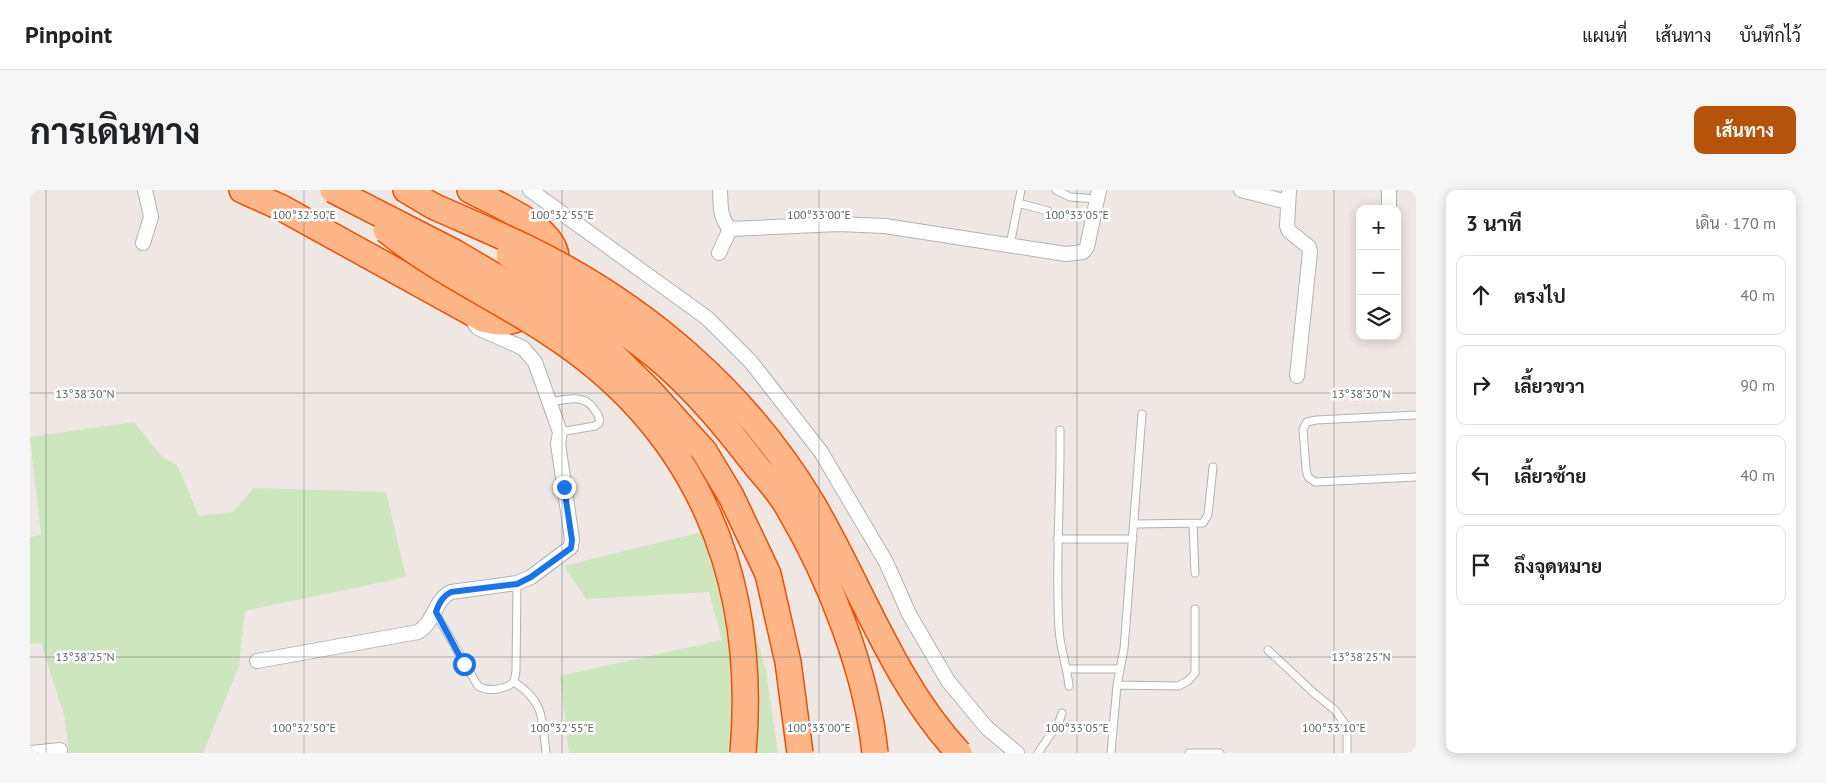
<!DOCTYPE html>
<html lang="th">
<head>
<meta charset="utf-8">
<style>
  :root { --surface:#fff; --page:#f6f6f6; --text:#202124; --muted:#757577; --line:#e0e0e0; --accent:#b45309 }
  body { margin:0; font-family:"PT Sans",Sarabun,sans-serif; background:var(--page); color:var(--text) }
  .controls { position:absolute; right:15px; top:15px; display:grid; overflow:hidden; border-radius:10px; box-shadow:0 2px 12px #0003 }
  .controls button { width:45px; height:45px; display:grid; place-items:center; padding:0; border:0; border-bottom:1px solid var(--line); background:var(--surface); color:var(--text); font:25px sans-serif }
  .stop { position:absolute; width:15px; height:15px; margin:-11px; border:4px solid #1a73e8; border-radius:50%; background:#fff }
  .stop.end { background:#1a73e8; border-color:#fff; box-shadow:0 1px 5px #0008 }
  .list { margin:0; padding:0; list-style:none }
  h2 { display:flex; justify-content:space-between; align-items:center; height:65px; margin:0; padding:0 20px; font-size:21px }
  h2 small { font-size:16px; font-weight:400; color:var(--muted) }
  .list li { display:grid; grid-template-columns:32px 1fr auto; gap:15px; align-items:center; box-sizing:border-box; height:80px; margin:0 10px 10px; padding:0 10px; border:1px solid var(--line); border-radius:10px }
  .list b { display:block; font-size:19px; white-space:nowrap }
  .list em { font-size:16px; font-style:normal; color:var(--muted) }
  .icon { flex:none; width:28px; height:28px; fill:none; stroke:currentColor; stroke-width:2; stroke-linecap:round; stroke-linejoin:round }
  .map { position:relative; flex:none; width:1386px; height:563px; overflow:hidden; border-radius:10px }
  header { display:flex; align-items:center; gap:30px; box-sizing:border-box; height:70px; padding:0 25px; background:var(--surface); border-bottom:1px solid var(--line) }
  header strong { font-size:24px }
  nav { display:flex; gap:28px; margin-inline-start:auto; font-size:18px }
  .intro { display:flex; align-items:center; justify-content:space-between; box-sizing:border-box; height:120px; padding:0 30px }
  h1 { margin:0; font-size:35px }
  .button { padding:12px 22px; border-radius:10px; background:var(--accent); color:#fff; font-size:18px; font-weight:700 }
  main { display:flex; gap:30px; padding:0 30px }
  aside { flex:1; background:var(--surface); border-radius:10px; box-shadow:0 2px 12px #0003 }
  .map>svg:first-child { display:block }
</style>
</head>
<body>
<header>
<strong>Pinpoint</strong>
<nav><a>แผนที่</a><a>เส้นทาง</a><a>บันทึกไว้</a></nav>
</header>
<div class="intro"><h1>การเดินทาง</h1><a class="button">เส้นทาง</a></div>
<main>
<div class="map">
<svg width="1386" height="563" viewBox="0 0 1386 563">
  <rect width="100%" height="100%" fill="#eee7e3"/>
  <path fill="#cde6be" d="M104,232l28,35 15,8 22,51 34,-4 21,-24 132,4 20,85 -161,34 -6,55 -36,87h-134l-4,-35 -24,-75 -11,1v-107l11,-2 -11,-98z
    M684,339l37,87 15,55 12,82h-209l-9,-77 162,-36 -13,-48 -123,7 -22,-33z"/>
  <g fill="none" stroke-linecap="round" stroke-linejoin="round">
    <defs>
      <path id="service" d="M1026,0l14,7 27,2
        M988,13l30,8
        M980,55l11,-55
        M520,212c15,-2 34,-9 44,7 4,5 6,8 5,14l-4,3 -35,6
        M1386,225l-100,5 -9,2 -4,7 3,40 2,8 7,5 101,-5
        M1030,240c1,67 -5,133 -1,199 1,19 8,37 10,57
        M1105,334l68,-1 5,-8 5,-48
        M1163,335l2,48
        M1027,349h76
        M405,422l43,74c10,6 26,4 36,-4l2,-11 1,-88
        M1238,460l47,44 20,16 12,17v26
        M1037,479h52
        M484,492c31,20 28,37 32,71
        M1087,495l61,1 10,-5 7,-8v-64
        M1008,563l21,-31 3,-9
        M1081,563l6,-68 7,-36 18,-235
        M1159,563h31"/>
      <path id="minor" d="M500,0l177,128 44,44 70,90 65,110 23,52 39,67 39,47 30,25
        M690,0c1,15 -1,27 10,39l108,-5 47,2 181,28 17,-2 4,-5 12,-57
        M1211,0l46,12
        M1259,0l-2,36 2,5 20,16 1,5 -13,124
        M1359,0v19
        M113,53l8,-26 -6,-27
        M689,63l11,-24
        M227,471l161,-29c17,-10 16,-32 33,-40l66,-9 14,-6 40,-30 1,-8 -14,-95 2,-12 -25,-70 -12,-14 -45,-20 -4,-5
        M2,563l28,-3"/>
      <path id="motorway" d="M212,0l40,18 201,111c12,3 22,5 34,0l39,-58c3,-33 -61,-57 -86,-71
        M376,0l27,16"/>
    </defs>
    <use href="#service" stroke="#aeb4b6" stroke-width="9"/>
    <use href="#minor" stroke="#aeb4b6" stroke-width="16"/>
    <use href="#motorway" stroke="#f04d00" stroke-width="28"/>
    <use href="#service" stroke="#fff" stroke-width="7"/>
    <use href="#minor" stroke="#fff" stroke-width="14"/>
    <use href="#motorway" stroke="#feb689" stroke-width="25"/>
    <defs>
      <path id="motorway-bridge" d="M303,0l121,62 100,59 53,38 44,43 53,59 27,45 37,78 20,88 12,91
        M403,16c31,14 63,27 94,42 117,57 218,143 285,255 49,83 81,179 147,250
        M356,40c50,41 109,67 162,102 151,97 210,247 195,421
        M479,65c51,33 102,65 149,103 38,32 69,70 99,109 11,13 24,27 32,42 41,70 78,163 86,244"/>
    </defs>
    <use href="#motorway-bridge" stroke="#f04d00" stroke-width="28" stroke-linecap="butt"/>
    <use href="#motorway-bridge" stroke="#feb689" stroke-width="25"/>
  </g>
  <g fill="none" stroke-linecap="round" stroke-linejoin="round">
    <path stroke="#1a73e8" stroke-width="6" d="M434,474l-28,-52c3,-9 6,-15 15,-20l66,-8 14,-7 40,-29 1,-8 -8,-53"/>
  </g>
  <path fill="none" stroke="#5b6264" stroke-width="1" stroke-opacity="0.45" d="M16,0v563M274,0v563M532,0v563M789,0v563M1047,0v563M1304,0v563M0,203h1386M0,467h1386"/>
  <g font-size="12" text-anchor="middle" fill="#5b6264" stroke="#fff" stroke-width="5" stroke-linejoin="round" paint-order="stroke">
    <text x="274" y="29">100°32'50"E</text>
    <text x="532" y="29">100°32'55"E</text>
    <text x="789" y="29">100°33'00"E</text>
    <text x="1047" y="29">100°33'05"E</text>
    <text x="55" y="208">13°38'30"N</text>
    <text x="1331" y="208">13°38'30"N</text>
    <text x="55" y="471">13°38'25"N</text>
    <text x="1331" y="471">13°38'25"N</text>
    <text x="274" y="542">100°32'50"E</text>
    <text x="532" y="542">100°32'55"E</text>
    <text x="789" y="542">100°33'00"E</text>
    <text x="1047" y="542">100°33'05"E</text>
    <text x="1304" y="542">100°33'10"E</text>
  </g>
</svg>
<div class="controls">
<button>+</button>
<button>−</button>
<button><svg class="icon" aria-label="layers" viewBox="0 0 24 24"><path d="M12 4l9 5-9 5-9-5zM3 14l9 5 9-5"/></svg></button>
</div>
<div class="stop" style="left:434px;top:474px"></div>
<div class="stop end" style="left:534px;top:297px"></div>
</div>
<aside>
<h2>3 นาที<small>เดิน · 170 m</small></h2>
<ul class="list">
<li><svg class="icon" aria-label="ahead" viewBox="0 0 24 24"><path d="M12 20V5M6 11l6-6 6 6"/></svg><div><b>ตรงไป</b></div><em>40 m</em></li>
<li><svg class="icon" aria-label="right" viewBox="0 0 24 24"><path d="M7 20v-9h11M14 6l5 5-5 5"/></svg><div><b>เลี้ยวขวา</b></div><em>90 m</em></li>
<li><svg class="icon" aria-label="left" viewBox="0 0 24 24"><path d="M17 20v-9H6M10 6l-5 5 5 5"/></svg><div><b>เลี้ยวซ้าย</b></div><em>40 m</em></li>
<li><svg class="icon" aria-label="arrive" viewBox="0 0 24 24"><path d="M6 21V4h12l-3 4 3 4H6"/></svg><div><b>ถึงจุดหมาย</b></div></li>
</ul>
</aside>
</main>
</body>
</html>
